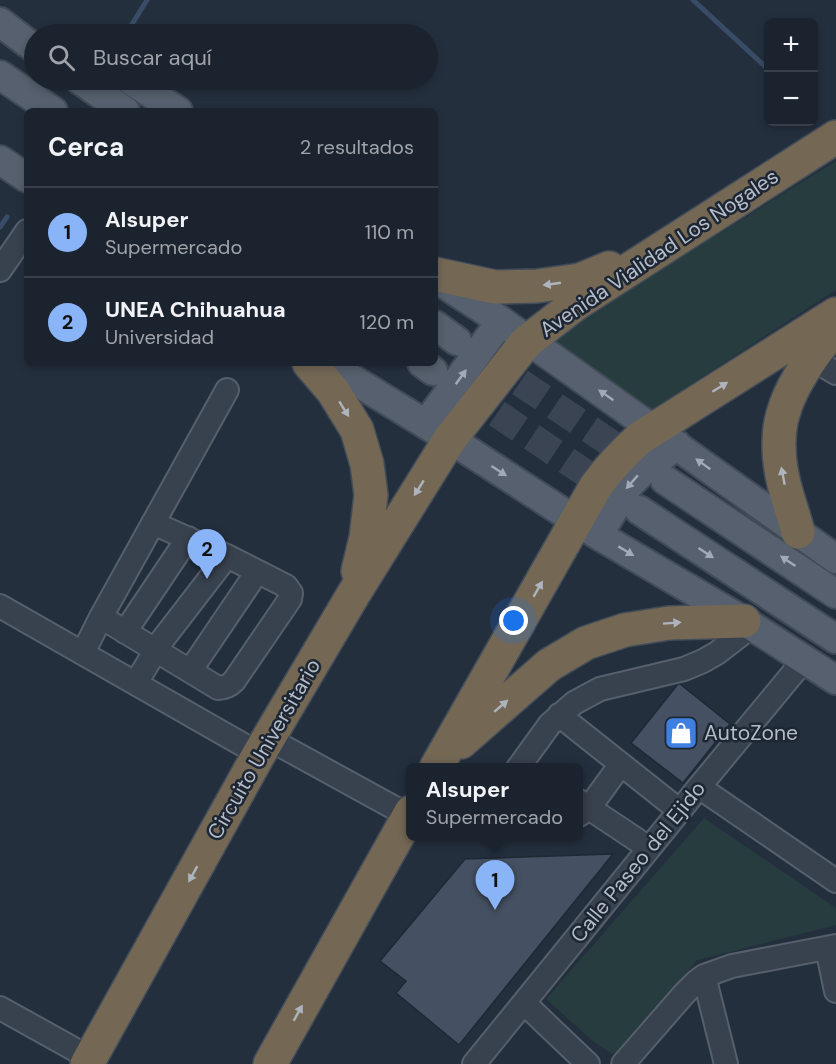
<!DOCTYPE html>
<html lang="es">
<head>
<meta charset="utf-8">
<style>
  :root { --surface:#1b232e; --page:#242b36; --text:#f1f3f6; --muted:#a0a4aa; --line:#39404a; --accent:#8ab4f8 }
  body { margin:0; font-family:"DM Sans",sans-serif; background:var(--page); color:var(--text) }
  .controls { position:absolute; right:18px; top:18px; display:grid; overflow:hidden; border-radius:9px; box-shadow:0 3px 9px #0003 }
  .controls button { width:54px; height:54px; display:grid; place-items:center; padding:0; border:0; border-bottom:2px solid var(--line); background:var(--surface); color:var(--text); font:30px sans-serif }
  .you { position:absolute; left:514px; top:621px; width:21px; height:21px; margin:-15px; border:4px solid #fff; border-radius:50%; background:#1a73e8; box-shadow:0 0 0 9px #1a73e833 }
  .badge { display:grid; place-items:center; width:39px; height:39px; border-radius:50%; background:var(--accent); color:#111; font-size:20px; font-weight:700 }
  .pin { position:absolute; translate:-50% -50px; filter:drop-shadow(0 2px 3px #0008) }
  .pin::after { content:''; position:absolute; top:32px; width:21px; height:18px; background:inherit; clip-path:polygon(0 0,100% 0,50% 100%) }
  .popup { position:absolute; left:406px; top:763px; width:177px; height:78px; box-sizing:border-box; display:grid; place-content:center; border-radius:9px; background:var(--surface); filter:drop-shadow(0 2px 4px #0005); font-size:20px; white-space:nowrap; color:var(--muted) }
  .popup b { font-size:22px; color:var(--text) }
  .popup::after { content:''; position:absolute; left:50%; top:100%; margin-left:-12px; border:12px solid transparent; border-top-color:var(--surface) }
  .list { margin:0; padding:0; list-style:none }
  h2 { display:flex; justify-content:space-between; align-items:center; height:78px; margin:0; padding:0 24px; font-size:26px }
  h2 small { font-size:20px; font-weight:400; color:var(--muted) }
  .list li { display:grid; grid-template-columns:39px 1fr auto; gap:18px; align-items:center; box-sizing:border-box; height:90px; padding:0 24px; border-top:2px solid var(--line) }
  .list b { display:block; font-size:22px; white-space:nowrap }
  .list p { margin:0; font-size:20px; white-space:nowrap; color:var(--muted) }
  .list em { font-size:20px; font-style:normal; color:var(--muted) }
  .icon { flex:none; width:33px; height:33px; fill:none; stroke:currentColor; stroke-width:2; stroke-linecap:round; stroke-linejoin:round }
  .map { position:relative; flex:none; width:836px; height:1064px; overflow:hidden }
  .search { position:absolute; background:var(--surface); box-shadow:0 3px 9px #0003; left:24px; top:24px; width:414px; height:66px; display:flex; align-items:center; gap:15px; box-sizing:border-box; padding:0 21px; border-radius:33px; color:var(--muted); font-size:22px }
  .panel { position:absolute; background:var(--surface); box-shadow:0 3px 9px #0003; left:24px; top:108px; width:414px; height:258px; border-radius:9px }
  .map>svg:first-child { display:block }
</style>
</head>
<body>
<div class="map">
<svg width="836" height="1064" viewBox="0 0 836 1064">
  <rect width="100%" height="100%" fill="#242f3e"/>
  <path fill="#263c3f" d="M836,161v129l-191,124 -101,-72z
    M704,818l132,90v17l-139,35 -78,92 -7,2 -18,-12 -48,-43z"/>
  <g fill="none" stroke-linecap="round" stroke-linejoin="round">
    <path stroke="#394c67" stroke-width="5" d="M693,0l75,69
      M126,34l21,-34
      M0,227l7,-10"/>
  </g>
  <path fill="#455162" stroke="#1f2835" stroke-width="1.5" d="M678,684h2l50,40 -47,59 -52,-40z
    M613,854l-154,191 -63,-52 10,-12 -26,-20 85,-102z"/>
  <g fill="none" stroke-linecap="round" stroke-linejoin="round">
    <path stroke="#3a4453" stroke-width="28" stroke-dasharray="28 14" stroke-linecap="butt" d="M485,359l158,106
      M462,390l156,105"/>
    <defs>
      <path id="minor" d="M0,270l27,-39
        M811,358l25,15
        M0,606l259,148
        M101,617l117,71c7,0 11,-2 16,-7l56,-82 1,-6 -5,-7 -59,-30 -74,-33
        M125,632l63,-94
        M83,653l18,-36 126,-227
        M190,671l67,-99
        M136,683l24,-40 67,-87
        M559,715l121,96
        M269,739l142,78
        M518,768l32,-44 24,-21 26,-14 84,-20 19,-8 14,-8 35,-27
        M699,787l137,94
        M579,801l10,7 32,-44
        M579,815l10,-7 60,40
        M827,948l9,43
        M704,976l22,88
        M524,1003l64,61
        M0,1008l90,50
        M474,1064l225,-277 105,-127
        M623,1064l61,-70 13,-13 7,-5 28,-10 104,-20"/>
      <path id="major" d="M0,22l34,26
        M0,75l53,36
        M80,80l45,31
        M130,80l48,31
        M0,160l27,18
        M435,278l66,43 335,238
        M435,325l22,16
        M326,363l124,76 148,96 146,86 92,59
        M422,363l11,8
        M426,424l75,-103
        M665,480l171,114
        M639,510l197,129
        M598,535l31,-50 12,-12 36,-28"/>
      <path id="highway" d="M435,274l60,13 42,-1 43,-6 29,-12
        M309,363l24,28 24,39 10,34 4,31 -5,43 -8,33
        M798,532c-5,-21 -14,-41 -17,-63 -3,-17 -3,-39 2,-55 8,-30 34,-65 53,-88
        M461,742l88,-77 37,-22 39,-13 44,-7 75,-2
        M436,768l160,-282c13,-18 27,-33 44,-48l196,-124
        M87,1064l172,-310 94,-159 97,-156 73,-93 6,-6 48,-37 259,-166
        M270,1064l141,-252"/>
    </defs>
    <use href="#minor" stroke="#565f6c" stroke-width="26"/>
    <use href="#major" stroke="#414a57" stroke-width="32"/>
    <use href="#highway" stroke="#434c59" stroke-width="36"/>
    <use href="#minor" stroke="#38414e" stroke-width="22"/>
    <use href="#major" stroke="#56606e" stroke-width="28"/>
    <use href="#highway" stroke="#746855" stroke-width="33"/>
  </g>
  <defs><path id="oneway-solid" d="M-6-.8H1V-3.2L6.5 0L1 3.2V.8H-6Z" transform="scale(1.5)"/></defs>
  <g fill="#aeb4bd">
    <use href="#oneway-solid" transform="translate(552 284) rotate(172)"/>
    <use href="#oneway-solid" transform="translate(720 387) rotate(-32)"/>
    <use href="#oneway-solid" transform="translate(344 409) rotate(58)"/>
    <use href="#oneway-solid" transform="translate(783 476) rotate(-101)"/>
    <use href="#oneway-solid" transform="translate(419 488) rotate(122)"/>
    <use href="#oneway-solid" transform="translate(538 589) rotate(-60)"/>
    <use href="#oneway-solid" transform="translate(672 623) rotate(-4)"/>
    <use href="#oneway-solid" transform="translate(501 706) rotate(-41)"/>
    <use href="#oneway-solid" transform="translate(193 874) rotate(119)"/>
    <use href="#oneway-solid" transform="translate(298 1013) rotate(-61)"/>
  </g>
  <g fill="#a1aab7">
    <use href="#oneway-solid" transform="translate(461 377) rotate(-54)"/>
    <use href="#oneway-solid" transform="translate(606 395) rotate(-145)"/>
    <use href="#oneway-solid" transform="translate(703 464) rotate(-144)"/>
    <use href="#oneway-solid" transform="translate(499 471) rotate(33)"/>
    <use href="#oneway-solid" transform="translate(632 482) rotate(131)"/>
    <use href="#oneway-solid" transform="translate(626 551) rotate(31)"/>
    <use href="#oneway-solid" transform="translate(706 553) rotate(33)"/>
    <use href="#oneway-solid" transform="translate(788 561) rotate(-146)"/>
  </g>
  <defs>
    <symbol id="shop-square" viewBox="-11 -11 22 22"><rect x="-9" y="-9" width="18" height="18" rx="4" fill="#3f7fe0" stroke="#1d2633"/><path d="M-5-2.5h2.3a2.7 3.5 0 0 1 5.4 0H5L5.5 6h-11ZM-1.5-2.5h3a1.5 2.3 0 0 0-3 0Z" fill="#fff"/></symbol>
  </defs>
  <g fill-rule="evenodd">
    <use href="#shop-square" x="662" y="714" width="38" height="38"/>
  </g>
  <g text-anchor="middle" stroke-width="5" stroke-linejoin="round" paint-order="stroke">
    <g font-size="21" fill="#b4bcc9" stroke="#1d2633">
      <text transform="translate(659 253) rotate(-34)" y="7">Avenida Vialidad Los Nogales</text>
      <text transform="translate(264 749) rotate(-60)" y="7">Circuito Universitario</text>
      <text transform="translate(638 862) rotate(-51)" y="7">Calle Paseo del Ejido</text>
    </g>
    <g font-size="21" fill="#b4bcc9" stroke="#1d2633" text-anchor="start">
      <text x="704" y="740">AutoZone</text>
    </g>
  </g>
</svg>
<div class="controls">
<button>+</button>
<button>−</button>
</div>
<div class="you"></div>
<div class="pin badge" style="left:495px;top:910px">1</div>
<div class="popup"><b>Alsuper</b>Supermercado</div>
<div class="pin badge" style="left:207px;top:579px">2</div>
<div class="search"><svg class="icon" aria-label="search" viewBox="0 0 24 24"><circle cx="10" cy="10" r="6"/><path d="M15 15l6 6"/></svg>Buscar aquí</div>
<section class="panel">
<h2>Cerca<small>2 resultados</small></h2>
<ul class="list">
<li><span class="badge">1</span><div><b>Alsuper</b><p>Supermercado</p></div><em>110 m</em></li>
<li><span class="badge">2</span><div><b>UNEA Chihuahua</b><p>Universidad</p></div><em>120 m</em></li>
</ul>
</section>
</div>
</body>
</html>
